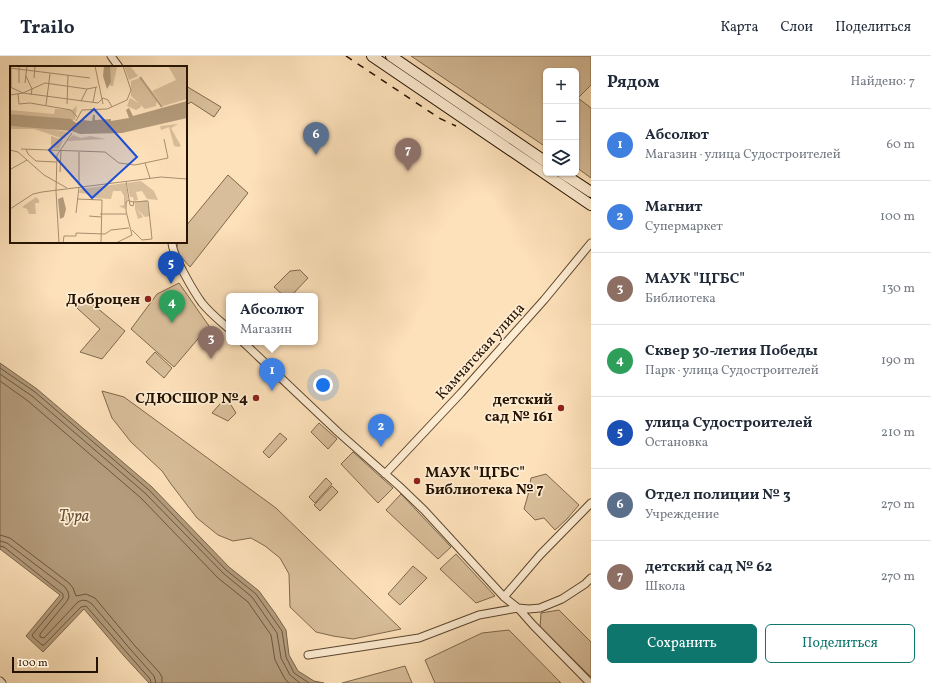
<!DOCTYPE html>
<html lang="ru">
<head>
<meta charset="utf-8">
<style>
  :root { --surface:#fff; --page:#f2f2f3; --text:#1f2937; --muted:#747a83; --line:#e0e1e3; --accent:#0f766e }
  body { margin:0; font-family:Vollkorn,serif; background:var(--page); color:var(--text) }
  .controls { position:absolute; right:12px; top:12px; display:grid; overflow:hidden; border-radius:6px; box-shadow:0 1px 3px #0004 }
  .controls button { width:36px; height:36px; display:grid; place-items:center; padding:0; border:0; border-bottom:1px solid var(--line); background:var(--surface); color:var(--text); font:20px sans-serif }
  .scale { position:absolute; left:12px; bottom:10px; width:86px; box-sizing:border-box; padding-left:4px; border:2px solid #231200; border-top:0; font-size:11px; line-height:14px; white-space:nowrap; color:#231200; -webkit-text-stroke:3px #feecd2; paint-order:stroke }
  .you { position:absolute; left:323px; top:329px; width:14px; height:14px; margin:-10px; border:3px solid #fff; border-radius:50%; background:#1a73e8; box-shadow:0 0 0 6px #1a73e833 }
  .badge { display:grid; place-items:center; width:26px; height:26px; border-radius:50%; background:var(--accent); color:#fff; font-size:13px; font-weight:700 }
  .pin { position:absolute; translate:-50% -33px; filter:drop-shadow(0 1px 2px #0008) }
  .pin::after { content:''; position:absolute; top:21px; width:14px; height:12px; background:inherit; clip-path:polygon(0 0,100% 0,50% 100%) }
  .popup { position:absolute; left:226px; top:237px; width:92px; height:52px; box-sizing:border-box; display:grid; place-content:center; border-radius:6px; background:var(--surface); filter:drop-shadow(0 1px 3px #0005); font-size:13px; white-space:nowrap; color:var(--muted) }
  .popup b { font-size:15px; color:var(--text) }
  .popup::after { content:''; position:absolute; left:50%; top:100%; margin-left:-8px; border:8px solid transparent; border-top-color:var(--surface) }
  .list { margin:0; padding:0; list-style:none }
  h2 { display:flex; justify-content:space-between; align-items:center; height:52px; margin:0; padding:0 16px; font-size:17px }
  h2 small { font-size:13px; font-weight:400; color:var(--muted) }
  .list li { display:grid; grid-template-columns:26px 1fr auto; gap:12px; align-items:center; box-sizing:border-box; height:72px; padding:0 16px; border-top:1px solid var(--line) }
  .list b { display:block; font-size:15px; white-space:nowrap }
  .list p { margin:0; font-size:13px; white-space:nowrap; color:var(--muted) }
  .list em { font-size:13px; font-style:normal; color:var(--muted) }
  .actions { display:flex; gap:8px; padding:12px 16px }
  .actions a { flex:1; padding:9px 0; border:1px solid var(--accent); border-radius:6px; text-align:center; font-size:14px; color:var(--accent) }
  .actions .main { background:var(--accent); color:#fff }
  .icon { flex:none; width:22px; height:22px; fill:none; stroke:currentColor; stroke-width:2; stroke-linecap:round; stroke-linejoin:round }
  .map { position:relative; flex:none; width:591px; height:627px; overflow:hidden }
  header { display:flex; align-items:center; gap:24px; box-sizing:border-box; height:56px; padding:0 20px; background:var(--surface); border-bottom:1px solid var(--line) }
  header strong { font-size:19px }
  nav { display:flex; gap:22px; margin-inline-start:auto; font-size:14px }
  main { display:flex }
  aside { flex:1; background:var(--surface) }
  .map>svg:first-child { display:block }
</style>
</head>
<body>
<header>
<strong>Trailo</strong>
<nav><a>Карта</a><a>Слои</a><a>Поделиться</a></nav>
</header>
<main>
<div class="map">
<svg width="591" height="627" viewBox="0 0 591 627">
  <rect width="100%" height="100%" fill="#fde1ba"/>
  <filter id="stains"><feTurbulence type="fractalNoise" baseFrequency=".005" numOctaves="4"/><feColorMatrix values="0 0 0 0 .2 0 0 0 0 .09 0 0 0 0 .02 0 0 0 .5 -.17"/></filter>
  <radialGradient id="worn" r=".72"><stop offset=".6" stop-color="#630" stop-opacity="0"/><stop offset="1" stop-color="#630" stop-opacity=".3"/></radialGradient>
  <path fill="#d8be9a" stroke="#7e684d" d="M411,0h180v29l-13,13 13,10v70l-15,-11v-96h-30v76z
    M186,30l35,21 -7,10 -23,-15 -5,3z
    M228,119l20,18 -58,74 -14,-16 2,-9h8v-16z
    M300,214l8,8 -17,18h-7l-10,-9 16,-16z
    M179,227l30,43 -35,41 -43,-38 26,-35z
    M85,242l40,33 -23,28 -22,-7 20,-23 -23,-21z
    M155,296l17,16 -8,10 -18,-16z
    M102,335l22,6 152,111 125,121 -48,10 -20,-3 -17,-4 -26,-25 -1,-33 -9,-16 -15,-12 -14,-8 -18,3 -15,-6 -21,-17 -26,-34 -9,-13 -31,-29 -19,-24z
    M226,341l10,16 -8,8 -16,-8z
    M319,367l18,16 -9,10 -17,-17z
    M280,377l7,6 -18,19 -6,-6z
    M353,396l40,36 -15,15 -37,-39z
    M546,418l33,31 -12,14 -12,11 -11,-12 -9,2 -11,-11 4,-14 3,-17z
    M326,422l6,6 -17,19 -6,-6z
    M332,430l6,6 -18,19 -6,-6z
    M401,438l50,53 -13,12 -52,-49z
    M456,498l39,42 -19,7 -36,-34z
    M413,510l14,12 -27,27 -12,-11z
    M559,554l32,32v35l-51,-50 1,-14z
    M509,574l52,53h-126l-10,-23 57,-27z
    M405,610l7,17h-70z"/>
  <path fill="#b39b7b" stroke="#79644a" d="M0,307l37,26 115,98 77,80 30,24 16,22 11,17 3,25 9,16 16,10 10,2h-175l-25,-27 -40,-47 -41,43 -17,-16 34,-41 -60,-46z"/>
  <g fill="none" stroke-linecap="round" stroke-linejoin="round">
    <path stroke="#6b563e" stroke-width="1" d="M0,312l35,24 114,98 77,80 30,24 26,37 4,26 8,16 15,10
      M0,318l32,22 113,97 78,80 29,24 25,36 4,25 9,17 10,8
      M0,325l28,20 113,97 77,80 30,24 23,33 4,25 10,19 4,4
      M0,479l10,3 59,45 4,5 3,8 10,-2 9,4 40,48 24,26 3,5v6
      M0,485l7,2 58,44 3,5 1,5 -2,4 -27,33v3l4,1 34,-36c5,-3 9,-2 14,2l39,46 23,26 2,7
      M0,490l4,1 59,47v4l-31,37 1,2 9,8h2l37,-38 5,-1 64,73 1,4"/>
    <defs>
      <path id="minor" d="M111,0l8,11
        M172,186c0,13 22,50 30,61 8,10 18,18 27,26
        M243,286l96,91 60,53 25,24 80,87 14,11 15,17 57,58
        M385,418l76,-81 83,-93 47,-57
        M504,541l36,-42 51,-52
        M308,599l111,-17 60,-23 39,-7 11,1 11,-1 22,-9 23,-15 6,-6
        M0,625l2,2"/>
      <path id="secondary" d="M372,0l219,149
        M391,0l155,106
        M562,117l29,19"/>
    </defs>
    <use href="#minor" stroke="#5a462e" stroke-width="9"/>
    <use href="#secondary" stroke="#231200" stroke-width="12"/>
    <use href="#minor" stroke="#feecd2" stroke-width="7"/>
    <use href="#secondary" stroke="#feecd2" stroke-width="10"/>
    <path stroke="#231200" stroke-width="1.5" stroke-dasharray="7 7" stroke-linecap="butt" d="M346,0l93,62 17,8"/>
  </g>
  <g fill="#8f2418" stroke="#feecd2" stroke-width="1.5">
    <circle cx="148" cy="243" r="4"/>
    <circle cx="256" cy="342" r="4"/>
    <circle cx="561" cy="352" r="4"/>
    <circle cx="417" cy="425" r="4"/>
  </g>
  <g text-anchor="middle" stroke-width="3.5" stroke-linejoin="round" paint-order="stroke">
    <g font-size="15" font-weight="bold" fill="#231200" stroke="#feecd2" text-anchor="end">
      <text x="140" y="248">Доброцен</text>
      <text x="248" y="347">СДЮСШОР №4</text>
      <text x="553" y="348">детский<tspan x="553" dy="17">сад № 161</tspan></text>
      <text x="425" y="421" text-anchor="start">МАУК "ЦГБС"<tspan x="425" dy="17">Библиотека № 7</tspan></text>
    </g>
    <g font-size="15" fill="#231200" stroke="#feecd2">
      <text transform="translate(480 295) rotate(-48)" y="5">Камчатская улица</text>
    </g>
    <g font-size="16" font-style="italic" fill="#645037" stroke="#feecd2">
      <text x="74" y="465">Тура</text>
    </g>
  </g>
  <g transform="translate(10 10)">
    <rect width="177" height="177" fill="#fde1ba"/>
    <path d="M100,0l7,1 -4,19h-3zM114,0h6l8,10 -9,4zM158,0h19v33l-24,7 -11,-15 24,-11zM130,12l17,22 -1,6 -11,3 -14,-13v-15zM120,32l10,6 1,3 -5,3 -9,-4zM67,40l-2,14 -65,-6v-4l44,4 1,-5 17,1zM168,58l-7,4 10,18 -3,1 -4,-1 -5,-19 -8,3 -1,-4zM0,60l33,2 25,4 -4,7 -30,-10h-24zM63,69l8,3 9,-2 16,3 -39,2zM41,70l12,4 -4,9 -8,-1zM131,115l13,10 4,9 -11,-1 -5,-8 -6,1 2,8 -4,1 -1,-4h-3l-3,-14zM116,117l2,15 -3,11 -6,-3 5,-1v-9l-3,-5h-8l-2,8 -21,-1v-4l-11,-1 1,-4zM26,131l3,3v3h-4l1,11h-7l-2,-5 -5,-2zM137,134l3,16 -5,1 -9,-9 7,9 -5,2 -3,-10v-7z" fill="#d8be9a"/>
    <path d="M94,0h6l1,16 -4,7 -4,-13zM177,35v17l-65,15 -42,1 -8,-3 -62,-5v-12l61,5 5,4 6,-3 10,1 1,-6h2v5l16,-1v2l18,-3 -3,-8 3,-2 4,8zM53,131l3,12 -2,8 -4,2 -2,-20z" fill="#b39b7b"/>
    <path fill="none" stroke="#b39b7b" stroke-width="2" d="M130,11l22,30"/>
    <path fill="none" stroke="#a68e70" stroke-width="1" d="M85,0l8,38M0,2l80,10M16,10l6,13 -1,6M24,12l1,-12M9,17v-17M15,17l2,-17M0,21l13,6 22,-10 42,6 10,-2M1,21v-19M8,27l1,11 11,-1 41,7 6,7M0,29l13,-2 75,10 5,-5M93,32l5,2 4,7M71,35l6,-12M83,36l3,-15M57,38l1,-29M36,39l4,-31M66,55l6,-11 25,-1 20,-9 4,-10 -8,-24M11,83l84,3 14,11 16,2 33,-7 -4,-19M16,83l2,5 8,7 20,1M0,84l8,2 26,23 23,13M69,86v33M135,97l5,15M1,103l16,-9M50,106l1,-21M116,115l4,24 3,1 1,-4 -5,-1M46,125l1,-36 15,-22M46,125l3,52M67,133l25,1 -1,43M0,143l23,-15 9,-2 119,-15 26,2M66,147l3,-26M90,148h26M79,150l12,1M122,164l10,10 10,-1 -4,-38 -15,1M66,167l29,1 6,-4 18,-2M51,177h55l16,-8 -6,-24v-9l3,-2M53,177l1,-7h12v-3"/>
    <path fill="#1d4ed8" fill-opacity="0.15" stroke="#1d4ed8" stroke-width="2" d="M84,43l43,48 -45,41 -43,-48z"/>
    <rect width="177" height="177" fill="none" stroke="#231200" stroke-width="2"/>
  </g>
  <rect width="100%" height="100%" filter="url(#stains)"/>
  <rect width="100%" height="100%" fill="url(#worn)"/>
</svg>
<div class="controls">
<button>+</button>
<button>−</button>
<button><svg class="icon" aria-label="layers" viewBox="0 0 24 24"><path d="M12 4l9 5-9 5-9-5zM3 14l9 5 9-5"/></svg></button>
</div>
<div class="scale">100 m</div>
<div class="you"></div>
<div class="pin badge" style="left:272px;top:335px;background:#3f7fe0">1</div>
<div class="popup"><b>Абсолют</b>Магазин</div>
<div class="pin badge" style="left:381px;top:391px;background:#3f7fe0">2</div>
<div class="pin badge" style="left:211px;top:303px;background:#8d6e63">3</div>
<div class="pin badge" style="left:172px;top:267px;background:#2e9e5b">4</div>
<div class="pin badge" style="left:171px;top:228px;background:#1a4fb4">5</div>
<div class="pin badge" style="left:316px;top:99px;background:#5c6f8a">6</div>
<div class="pin badge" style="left:408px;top:115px;background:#8d6e63">7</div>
</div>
<aside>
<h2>Рядом<small>Найдено: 7</small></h2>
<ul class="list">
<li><span class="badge" style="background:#3f7fe0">1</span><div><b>Абсолют</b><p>Магазин · улица Судостроителей</p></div><em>60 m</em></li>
<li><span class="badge" style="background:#3f7fe0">2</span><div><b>Магнит</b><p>Супермаркет</p></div><em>100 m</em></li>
<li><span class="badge" style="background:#8d6e63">3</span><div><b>МАУК &quot;ЦГБС&quot;</b><p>Библиотека</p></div><em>130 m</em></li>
<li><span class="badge" style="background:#2e9e5b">4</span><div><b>Сквер 30-летия Победы</b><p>Парк · улица Судостроителей</p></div><em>190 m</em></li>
<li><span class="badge" style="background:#1a4fb4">5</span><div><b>улица Судостроителей</b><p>Остановка</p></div><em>210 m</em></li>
<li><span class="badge" style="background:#5c6f8a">6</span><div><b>Отдел полиции № 3</b><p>Учреждение</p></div><em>270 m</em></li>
<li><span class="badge" style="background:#8d6e63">7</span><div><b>детский сад № 62</b><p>Школа</p></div><em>270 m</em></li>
</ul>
<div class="actions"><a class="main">Сохранить</a><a>Поделиться</a></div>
</aside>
</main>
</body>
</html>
